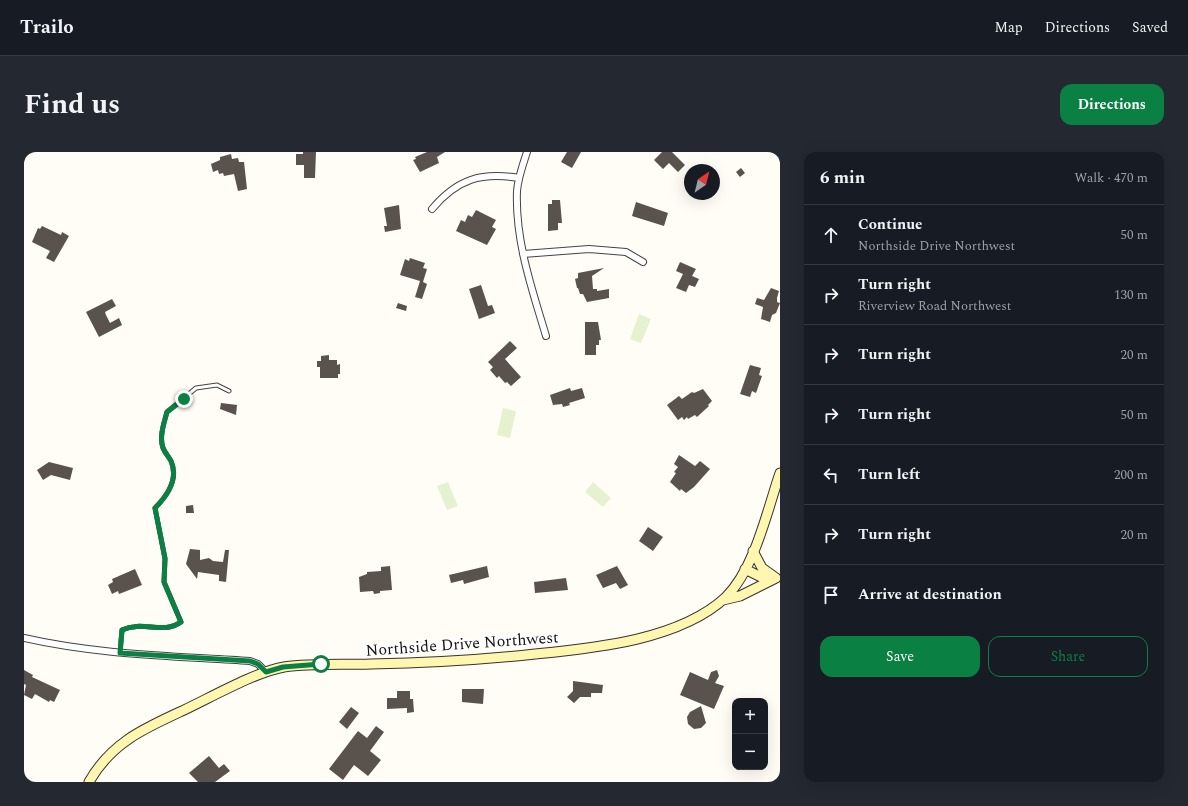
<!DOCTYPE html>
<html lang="en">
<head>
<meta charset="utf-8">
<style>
  :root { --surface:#171b24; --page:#242831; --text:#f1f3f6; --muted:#9ea1a6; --line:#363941; --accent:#0b8043 }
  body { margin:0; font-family:Spectral,serif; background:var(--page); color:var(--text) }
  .controls { position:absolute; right:12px; bottom:12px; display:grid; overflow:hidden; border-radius:8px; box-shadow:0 4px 16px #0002 }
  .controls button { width:36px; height:36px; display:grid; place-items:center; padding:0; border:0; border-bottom:1px solid var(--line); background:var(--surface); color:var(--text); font:20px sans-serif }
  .compass { position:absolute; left:660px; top:12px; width:36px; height:36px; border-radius:50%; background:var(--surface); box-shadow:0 4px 16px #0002; rotate:35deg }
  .stop { position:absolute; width:12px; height:12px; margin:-9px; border:3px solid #0b8043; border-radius:50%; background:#fff }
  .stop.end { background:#0b8043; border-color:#fff; box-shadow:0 1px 4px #0008 }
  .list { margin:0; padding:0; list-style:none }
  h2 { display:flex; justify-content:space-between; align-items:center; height:52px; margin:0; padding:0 16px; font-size:17px }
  h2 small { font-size:13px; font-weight:400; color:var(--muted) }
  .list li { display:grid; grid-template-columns:26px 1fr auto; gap:12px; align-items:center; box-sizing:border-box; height:60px; padding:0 16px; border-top:1px solid var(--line) }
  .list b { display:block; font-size:15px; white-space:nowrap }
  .list p { margin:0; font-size:13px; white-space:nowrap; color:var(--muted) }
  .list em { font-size:13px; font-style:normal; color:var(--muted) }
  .actions { display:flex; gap:8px; padding:12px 16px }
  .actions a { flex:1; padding:9px 0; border:1px solid var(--accent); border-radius:12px; text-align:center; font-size:14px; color:var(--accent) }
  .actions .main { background:var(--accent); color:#fff }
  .icon { flex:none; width:22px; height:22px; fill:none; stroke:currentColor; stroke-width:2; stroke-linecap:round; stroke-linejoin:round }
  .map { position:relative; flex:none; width:756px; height:630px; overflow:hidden; border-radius:12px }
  header { display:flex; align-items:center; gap:24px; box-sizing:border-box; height:56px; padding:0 20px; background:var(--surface); border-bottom:1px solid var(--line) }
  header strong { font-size:19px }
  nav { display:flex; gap:22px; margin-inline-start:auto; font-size:14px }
  .intro { display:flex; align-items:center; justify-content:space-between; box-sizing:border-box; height:96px; padding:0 24px }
  h1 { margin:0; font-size:28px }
  .button { padding:10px 18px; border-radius:12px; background:var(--accent); color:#fff; font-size:14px; font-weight:700 }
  main { display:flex; gap:24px; padding:0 24px }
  aside { flex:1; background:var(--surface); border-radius:12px; box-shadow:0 4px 16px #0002 }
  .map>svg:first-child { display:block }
</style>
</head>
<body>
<header>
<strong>Trailo</strong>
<nav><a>Map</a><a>Directions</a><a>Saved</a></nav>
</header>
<div class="intro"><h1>Find us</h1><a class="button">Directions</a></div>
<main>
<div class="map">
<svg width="756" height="630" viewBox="0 0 756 630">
  <rect width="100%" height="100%" fill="#fffdf5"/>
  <path fill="#e6f2cf" d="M615,162l12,5 -10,24 -11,-4z
    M479,256l13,3 -6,27 -13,-3z
    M424,330l10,24 -11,4 -10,-24z
    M569,330l18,16 -8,9 -18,-15z"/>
  <path fill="#5a524d" d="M279,0h13l-1,26h-11v-13h-8v-11h7z
    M403,0h18l-8,5 2,6 -19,9 -7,-12 3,-1 -1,-2z
    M543,0h14l-9,16 -11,-6z
    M638,0h10l13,13 -7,7 -9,-9 -6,6 -9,-9z
    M207,2l1,5 6,-1 1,4h5l3,27 -9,2 -4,-17 -10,2 -1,-3 -4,1 -1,-4 -5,2 -2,-8 9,-4v-3z
    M717,16l4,5 -5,4 -4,-5z
    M528,48h8l2,23h-4v7l-10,1v-27h4z
    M612,50l32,11 -4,13 -32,-10z
    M375,53l2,24 -16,3 -1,-6h3l-3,-18z
    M452,58l20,10 -4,7 4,2 -9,16 -31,-14 5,-11 4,2 3,-7 4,2z
    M18,74l19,9 1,-3 7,4 -15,26 -8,-4 4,-7 -18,-9 6,-14 2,1z
    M386,106l15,5 -2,5 4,1 -4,13 4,2 -5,15 -7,-2 5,-16 -20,-6 5,-16 4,2z
    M656,110l16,7 -4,7 7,3 -4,8 -6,-2 -3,7 -10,-4 7,-14 -7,-3z
    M580,116l-12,8 1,13h4v2l12,-2v9l-22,4 -4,-8h-3l-2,-6h-1l-2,-9 3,-1v-5z
    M457,133l7,21 4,-1 3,8 -16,6 -10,-30z
    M747,136l8,3 -2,7v4l3,1 -4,10 -4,2 -2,7 -9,-3 2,-12 -8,-3 2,-6 7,2z
    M88,147l4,7 -11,6 1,3 4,8 9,-5 3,7 -23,12 -13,-25z
    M374,151l9,3 -1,5 -10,-3z
    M561,170h13l3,18h-2v5h-3v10h-11z
    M486,189l7,7 -12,11 16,18 -10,9 -4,-4 -2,1 -6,-7 -2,2 -7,-8 3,-3 -5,-5z
    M305,203v5h8v5l3,-1v10h-2v4h-18v-11h-3v-6h4v-5z
    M726,213l11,3 -2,7 3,1 -6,17 -4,-2 -2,6 -10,-3z
    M546,236l1,3 11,-3 3,10 -16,5 1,2 -7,2 -1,-3 -9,1 -3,-10z
    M679,237l9,12 -4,4 1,1 -12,11 -2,-2 -7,4 -1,-2 -3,3 -2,-3 -4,3 -11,-15 12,-9 3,3 10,-7 2,1z
    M197,251l16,2 -1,10 -16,-6z
    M655,303l16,11 5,-5 10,8 -16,18 -8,6 -5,-4 -1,2 -10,-9 6,-9 -2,-1 4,-5 -4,-3z
    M25,310l24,6 -3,12 -19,-5 -8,5 -6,-10z
    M169,353l1,8h-8v-7z
    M624,375l15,10 -10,14 -14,-10z
    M166,397l10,1v10l9,-2 4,3 10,1 2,-12h4l-3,32 -7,-1v-6l-21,-3 -1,7 -11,-15z
    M366,414l2,24 -12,1v2l-6,1 -1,-3 -13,1 -1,-15 8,-3v-2l14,-1v-4z
    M463,414l2,11 -25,7 -1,-4 -12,3 -2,-8z
    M593,414l11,19 -8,4 -4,-6 -13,5 -7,-13z
    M111,417l7,16 -23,9 -1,-3 -6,3 -4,-9 5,-3 -1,-3z
    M542,426l2,12 -33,3 -1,-11z
    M0,518l9,5 -1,2 28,13 -6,12 -4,-2 -1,2 -14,-8 -3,5 -8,-4 2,-10 -2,-1z
    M693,518l2,6 -4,7 9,3 -10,23 -34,-14 10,-23 18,8 3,-8z
    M549,529l30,4 -1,8h-11v4h-11l-6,6 -7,-6 6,-6z
    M438,537h22l-1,15 -21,-2z
    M373,539h13v8h3l1,13 -7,1v-5l-20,1v-11h10z
    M677,554l5,17 -5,5 -7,1 -6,-5 -1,-7 3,-5z
    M327,555l8,6 -12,16 -8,-7z
    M352,574l8,6 -14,19 11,9 -13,16 -14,-11 -11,15 -14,-11 29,-38 9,7z
    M185,604l10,12 5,-4 6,7 -15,11h-17l-9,-9z"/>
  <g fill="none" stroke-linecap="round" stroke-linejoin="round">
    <defs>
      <path id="lane" d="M96,501l2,-23c21,-10 41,5 59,-8l-17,-40 1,-23 -10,-51c12,-12 24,-29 16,-47 -2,-4 -6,-8 -8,-13 -4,-11 1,-25 4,-36l29,-24 21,-3 12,6"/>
      <path id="street" d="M503,0c-4,12 -9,26 -10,39 -2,50 15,98 29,145
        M408,57c25,-30 49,-37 87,-31
        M499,102l66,-5 37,3 17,10
        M0,486c74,17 151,18 226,23l8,3 8,8"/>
      <path id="secondary" d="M729,399l9,17 14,10
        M721,417l16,8 15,1
        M699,448l17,-4 36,-18
        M65,630c22,-39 54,-53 93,-71 28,-13 73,-39 102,-44 29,-4 58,-2 87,-3 55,-1 109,-4 164,-10 60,-6 145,-14 191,-57 29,-29 41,-86 54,-124"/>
    </defs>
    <use href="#lane" stroke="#444" stroke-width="5"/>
    <use href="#street" stroke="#444" stroke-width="8"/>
    <use href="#secondary" stroke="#333" stroke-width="11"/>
    <use href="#lane" stroke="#fff" stroke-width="3"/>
    <use href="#street" stroke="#fff" stroke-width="6"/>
    <use href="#secondary" stroke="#fff6b0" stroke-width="9"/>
  </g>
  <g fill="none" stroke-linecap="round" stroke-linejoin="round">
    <path stroke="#0b8043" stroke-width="5" d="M160,247l-17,13c-3,11 -8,25 -4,36 2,5 6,9 8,13 8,18 -4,35 -16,47l10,50 -1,24 17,40c-18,13 -38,-2 -59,8l-2,23 130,8 8,3 8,8 17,-5 38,-3"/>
  </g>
  <g text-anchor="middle" stroke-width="4" stroke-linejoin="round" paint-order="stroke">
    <g font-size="16" fill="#111" stroke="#fff">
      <text transform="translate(438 491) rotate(-4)" y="6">Northside Drive Northwest</text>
    </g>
  </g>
</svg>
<div class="controls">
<button>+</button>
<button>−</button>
</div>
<svg class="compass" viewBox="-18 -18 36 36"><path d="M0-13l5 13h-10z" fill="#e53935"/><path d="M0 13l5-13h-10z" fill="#9ea1a6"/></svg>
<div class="stop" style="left:297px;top:512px"></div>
<div class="stop end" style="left:160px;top:247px"></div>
</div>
<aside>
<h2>6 min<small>Walk · 470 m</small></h2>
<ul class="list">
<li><svg class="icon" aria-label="ahead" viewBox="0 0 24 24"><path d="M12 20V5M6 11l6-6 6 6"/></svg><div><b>Continue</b><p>Northside Drive Northwest</p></div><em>50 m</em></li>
<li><svg class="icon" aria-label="right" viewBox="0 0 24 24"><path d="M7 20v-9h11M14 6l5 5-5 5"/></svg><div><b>Turn right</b><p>Riverview Road Northwest</p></div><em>130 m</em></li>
<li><svg class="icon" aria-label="right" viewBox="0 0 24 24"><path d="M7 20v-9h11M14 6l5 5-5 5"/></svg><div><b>Turn right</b></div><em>20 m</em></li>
<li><svg class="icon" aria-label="right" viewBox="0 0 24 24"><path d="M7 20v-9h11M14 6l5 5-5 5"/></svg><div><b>Turn right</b></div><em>50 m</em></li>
<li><svg class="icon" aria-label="left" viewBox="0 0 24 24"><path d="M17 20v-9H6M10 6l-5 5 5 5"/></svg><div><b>Turn left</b></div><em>200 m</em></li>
<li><svg class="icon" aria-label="right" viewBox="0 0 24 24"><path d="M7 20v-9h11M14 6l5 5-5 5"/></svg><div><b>Turn right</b></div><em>20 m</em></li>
<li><svg class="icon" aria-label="arrive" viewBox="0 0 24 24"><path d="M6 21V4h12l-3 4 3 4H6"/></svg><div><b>Arrive at destination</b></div></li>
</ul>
<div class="actions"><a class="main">Save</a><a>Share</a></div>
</aside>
</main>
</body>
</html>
